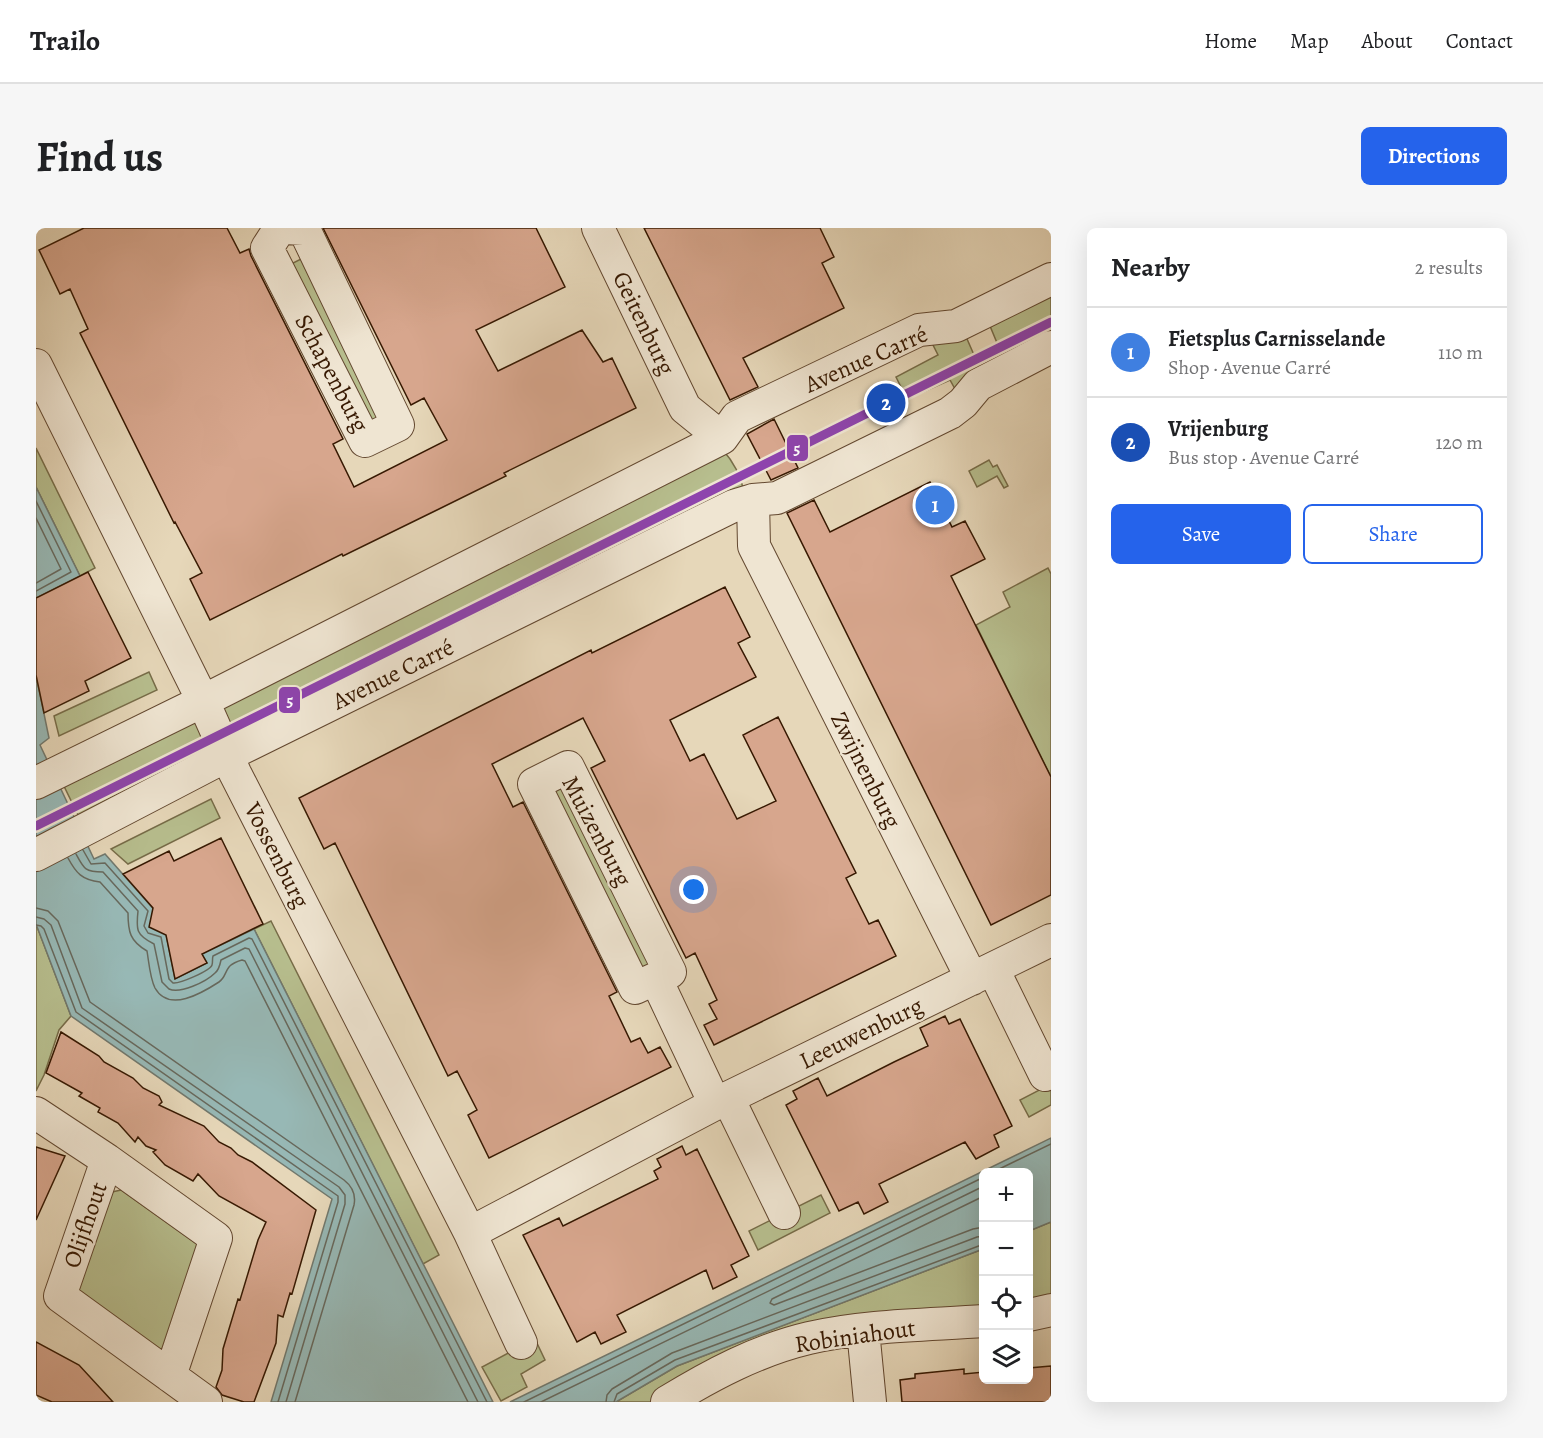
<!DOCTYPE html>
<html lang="en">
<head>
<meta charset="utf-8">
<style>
  :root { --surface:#fff; --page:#f6f6f6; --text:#202124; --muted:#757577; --line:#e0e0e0; --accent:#2563eb }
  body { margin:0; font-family:Alegreya,serif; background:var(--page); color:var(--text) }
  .controls { position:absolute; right:18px; bottom:18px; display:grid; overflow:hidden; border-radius:9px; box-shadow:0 6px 24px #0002 }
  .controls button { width:54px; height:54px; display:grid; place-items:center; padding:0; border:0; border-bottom:2px solid var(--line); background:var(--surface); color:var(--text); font:30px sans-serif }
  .you { position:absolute; left:658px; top:662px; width:21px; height:21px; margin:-15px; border:4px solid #fff; border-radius:50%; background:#1a73e8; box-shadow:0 0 0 9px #1a73e833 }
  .badge { display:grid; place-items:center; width:39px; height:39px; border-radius:50%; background:var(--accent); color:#fff; font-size:20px; font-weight:700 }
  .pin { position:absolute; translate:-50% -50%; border:3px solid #fff; box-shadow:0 2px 6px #0006 }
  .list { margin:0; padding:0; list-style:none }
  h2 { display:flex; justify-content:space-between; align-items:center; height:78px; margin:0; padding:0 24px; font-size:26px }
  h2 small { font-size:20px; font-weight:400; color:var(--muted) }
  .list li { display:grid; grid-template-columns:39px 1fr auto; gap:18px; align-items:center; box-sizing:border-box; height:90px; padding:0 24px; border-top:2px solid var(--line) }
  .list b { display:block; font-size:22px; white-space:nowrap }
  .list p { margin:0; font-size:20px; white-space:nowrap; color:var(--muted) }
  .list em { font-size:20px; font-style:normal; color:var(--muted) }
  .actions { display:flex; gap:12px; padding:18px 24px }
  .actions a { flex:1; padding:14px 0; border:2px solid var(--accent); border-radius:9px; text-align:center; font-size:21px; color:var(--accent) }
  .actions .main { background:var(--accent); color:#fff }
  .icon { flex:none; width:33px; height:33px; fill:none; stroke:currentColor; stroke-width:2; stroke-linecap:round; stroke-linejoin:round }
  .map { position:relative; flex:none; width:1015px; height:1174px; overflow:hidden; border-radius:9px }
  header { display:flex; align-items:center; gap:36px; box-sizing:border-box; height:84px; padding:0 30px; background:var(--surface); border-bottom:2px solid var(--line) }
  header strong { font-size:28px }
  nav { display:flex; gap:33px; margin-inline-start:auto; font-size:21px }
  .intro { display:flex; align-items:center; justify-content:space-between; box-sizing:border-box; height:144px; padding:0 36px }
  h1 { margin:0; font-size:42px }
  .button { padding:15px 27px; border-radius:9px; background:var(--accent); color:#fff; font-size:21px; font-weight:700 }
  main { display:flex; gap:36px; padding:0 36px }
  aside { flex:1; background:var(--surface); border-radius:9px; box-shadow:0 6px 24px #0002 }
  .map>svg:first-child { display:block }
</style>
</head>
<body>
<header>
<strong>Trailo</strong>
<nav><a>Home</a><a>Map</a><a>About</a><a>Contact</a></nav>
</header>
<div class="intro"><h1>Find us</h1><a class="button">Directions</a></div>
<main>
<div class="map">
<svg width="1015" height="1174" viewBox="0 0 1015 1174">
  <rect width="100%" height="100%" fill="#e6d7b9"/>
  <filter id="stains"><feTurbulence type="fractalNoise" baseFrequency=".00333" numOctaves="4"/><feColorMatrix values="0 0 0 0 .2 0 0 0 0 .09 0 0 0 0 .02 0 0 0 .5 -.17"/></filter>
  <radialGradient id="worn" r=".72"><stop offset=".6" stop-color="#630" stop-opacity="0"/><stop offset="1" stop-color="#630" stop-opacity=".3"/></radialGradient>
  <path fill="#b7be8e" stroke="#776c48" stroke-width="1.5" d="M271,28l80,161 -23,11 -81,-160z
    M1015,62v47l-41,21 -10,-8 -10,-24z
    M928,104l17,39 -26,18 -5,-9 -43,19 -11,-22 42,-22 -7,-14z
    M0,220l59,120 -15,8 -44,-89z
    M686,221c10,11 19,27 22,43l-509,243 -14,-26z
    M953,232l4,7 4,-2 11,21 -4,2 -7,-12 -20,11 -8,-16z
    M1012,340l3,6v203l-75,-152 34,-18 -7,-15z
    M113,444l8,18 -98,46 -5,-20z
    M151,490l10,5 13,26 -129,72 -20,-41z
    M530,551l95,191 -22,11 -95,-190z
    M175,571l9,19 -92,46 -17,-15z
    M235,693l168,334 -16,9 -169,-335z
    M0,696l35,92 -12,14 -15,45 -8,16z
    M1015,856v21l-22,12 -9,-17z
    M85,962l76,54 3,6 -37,103 -87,-65 36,-96z
    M785,967l9,18 -72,37 -9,-19z
    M1015,994v76l-22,8v-75z
    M947,1021v63l-77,3 -243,77 -13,10h-34l61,-36z
    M499,1111l10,21 -24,14 6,13 -26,14 -19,-34z"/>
  <path fill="#97b8b5" stroke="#71786d" stroke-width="1.5" d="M0,259l44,89 -44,22z
    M0,447l13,63 -9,7 54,114 11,-5 52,59 8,16 10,50 32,-16 -5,-9 52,-25 239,473h-222l61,-203 -261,-183 -35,-92z
    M1015,910v84l-22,9v-59h-45l-1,77 -306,117 -61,36h-106z"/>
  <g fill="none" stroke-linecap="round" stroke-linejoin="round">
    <path stroke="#67685c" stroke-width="1.5" d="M0,273l35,71 -35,19
      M0,290l25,51 -25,14
      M47,622l8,14 14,-1 43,48 -4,15 4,7 13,4 8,42 4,4c6,1 37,-12 39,-18 1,-3 0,-6 1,-9l36,-18 3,1 235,463
      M40,626c8,15 9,18 27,18l35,39c-2,19 -2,24 16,33l8,38 7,7c11,5 37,-7 46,-16 4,-3 5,-8 6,-13l24,-12 4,1 229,453
      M32,630c8,15 14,22 32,24l28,31c0,19 2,28 19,38 2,12 3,27 8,37 14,25 47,5 64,-6 6,-4 6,-10 10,-15 2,-3 9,-6 13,-7l3,1 223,441
      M0,680l12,3 10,10 32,81 254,178c9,7 12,15 10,25l-59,197
      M0,689l8,2 7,6 31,83 257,179 6,8v9l-59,198
      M0,697l5,1 3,3 32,83 262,184v6l-60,200
      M957,944l58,-28
      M948,968l-212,103 -2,4 4,2 199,-76 11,-2
      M488,1174l460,-225
      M505,1174l443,-216
      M570,1174l1,-7 5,-6 60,-36 305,-116 7,-1
      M578,1174l3,-8 58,-34 309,-116"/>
  </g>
  <path fill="#d7a68d" stroke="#371902" stroke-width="1.5" d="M48,0h143l13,25 9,-4 2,7 92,183 -10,5 21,43 93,-47 -23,-42 -13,7 -88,-177h213l29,59 -89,43 22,41 84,-41 21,32 9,-4 24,50 -132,65 2,3 -67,33 -96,47 -1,-2 -132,66 -20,-41 12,-6 -27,-51 -1,1 -94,-190 8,-4 -18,-40 -10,5 -21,-44z
    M608,0h176l14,29 -12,6 22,45 -101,50 15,29 -28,13z
    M738,191l24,49 -27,12 -24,-46z
    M894,254l22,45 13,-6 20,38 -34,17 100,201v118l-60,30 -204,-412 27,-13 16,32z
    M52,344l43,86 -46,23 4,10 -45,22 -8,-38v-77z
    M689,359l25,50 -12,6 18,34 -86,43 20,41 14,-7 33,65 39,-18 -33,-66 35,-18 78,156 -10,5 23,46 9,-4 18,36 -182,89 -10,-20 13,-6 -8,-15 8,-4 -22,-47 -9,5 -95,-190 14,-7 -22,-43 -91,46 21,43 10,-5 94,190 -8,4 22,46 9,-4 8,15 12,-6 11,20 -182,91 -21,-43 9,-5 -20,-39 -9,5 -113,-233 -11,6 -25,-51 292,-148 1,3z
    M185,610l42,86 -61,30 5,9 -32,16 -9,-44 -17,-8 4,-19 -30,-34 46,-23 5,10z
    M909,788l4,8 11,-5 52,107 -18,9 5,12 -23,12 -11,-17 -86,42 9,18 -24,12 -6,-12 -19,9 -53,-106 11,-6 -4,-8 25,-13 9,18 67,-34 34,-16 -8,-18z
    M25,804l38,24 5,6 29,16 10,10 16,8 3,6 -3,3 45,21 15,16 12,6 7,7 14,7 64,48 -24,84 -2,-1 -7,24 -5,-2 -2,28 -22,59h-10l-22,-7 -6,-8 6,-17 1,-21 15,-50 2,1 18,-60 8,-18 -47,-26 -21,-22 -5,7 -28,-16 -12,-13 3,-2 -10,-4 -8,-9 -3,5 -17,-19 -20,-11 2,-4 -21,-12 3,-3 -36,-20z
    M646,918l4,9 11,-6 52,107 -18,9 6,12 -24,12 -7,-19 -89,45 9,17 -25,12 -6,-12 -18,10 -54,-107 36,-17 4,8 95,-47 -4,-8 7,-4 -4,-8z
    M0,919l29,9 -29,64z
    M0,1114l43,23 34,37h-61l-16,-7z
    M1015,1138v36h-149l-2,-22 15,-2v-4l49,-5v5l20,-2v8h45v-12z"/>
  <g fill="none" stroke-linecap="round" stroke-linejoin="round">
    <defs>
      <path id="street" d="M244,0l-13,20 98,193 33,-16 -94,-196 -19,-1
        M562,0l87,180 37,30
        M0,137l167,336 32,72 235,460 51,110
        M717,272l1,46 218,433
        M532,539l102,205 -35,16 -101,-204z
        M0,555l167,-82 519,-263 15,-21 182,-87 37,-4 95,-47
        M0,627l192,-100 505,-249 20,-6 24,-2 173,-85 13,-10 15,-18 73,-38
        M957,741l52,106
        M620,751l59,125
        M692,870l56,115
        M0,885l71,47
        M434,1005l245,-129 336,-164
        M993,1087l22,-5
        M827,1102l7,72
        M134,1148l46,-138 -109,-78 -47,136 146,106
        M631,1174c44,-27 91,-52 142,-64 57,-13 117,-13 175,-17"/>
    </defs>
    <use href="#street" stroke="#634830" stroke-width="34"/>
    <use href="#street" stroke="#efe5d2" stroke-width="32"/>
    <defs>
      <path id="tram-1" d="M0,598l1015,-504"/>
    </defs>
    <use href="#tram-1" stroke="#efe5d2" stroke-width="14"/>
    <use href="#tram-1" stroke="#8e44ad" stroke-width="9"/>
  </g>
  <g text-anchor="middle" stroke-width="4.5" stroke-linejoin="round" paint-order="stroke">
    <g font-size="24" fill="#371902" stroke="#efe5d2">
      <text transform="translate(608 95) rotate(64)" y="8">Geitenburg</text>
      <text transform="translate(830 131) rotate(-24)" y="8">Avenue Carré</text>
      <text transform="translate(296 145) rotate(62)" y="8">Schapenburg</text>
      <text transform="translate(357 446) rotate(-26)" y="8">Avenue Carré</text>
      <text transform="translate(830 542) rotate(63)" y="8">Zwijnenburg</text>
      <text transform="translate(561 603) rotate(62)" y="8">Muizenburg</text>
      <text transform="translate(241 627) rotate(63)" y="8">Vossenburg</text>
      <text transform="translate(825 805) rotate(-26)" y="8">Leeuwenburg</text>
      <text transform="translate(49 997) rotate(-71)" y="8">Olijfhout</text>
      <text transform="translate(819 1108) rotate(-8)" y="8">Robiniahout</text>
    </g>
  </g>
  <g stroke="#efe5d2" stroke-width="2">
    <rect x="750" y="206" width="23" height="28" rx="6" fill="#8e44ad"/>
    <rect x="242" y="458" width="23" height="28" rx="6" fill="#8e44ad"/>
  </g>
  <g font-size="16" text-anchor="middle" font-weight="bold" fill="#fff">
    <text x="761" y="226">5</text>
    <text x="254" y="478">5</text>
  </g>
  <rect width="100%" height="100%" filter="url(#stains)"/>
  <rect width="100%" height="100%" fill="url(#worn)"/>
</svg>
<div class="controls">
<button>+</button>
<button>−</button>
<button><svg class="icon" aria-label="locate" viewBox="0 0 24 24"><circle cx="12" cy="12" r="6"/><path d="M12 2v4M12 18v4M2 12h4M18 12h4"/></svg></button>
<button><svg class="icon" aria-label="layers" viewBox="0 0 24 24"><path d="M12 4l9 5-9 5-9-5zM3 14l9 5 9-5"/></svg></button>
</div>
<div class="you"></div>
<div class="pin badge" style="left:899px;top:277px;background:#3f7fe0">1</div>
<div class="pin badge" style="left:850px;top:175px;background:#1a4fb4">2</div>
</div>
<aside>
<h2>Nearby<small>2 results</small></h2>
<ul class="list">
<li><span class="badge" style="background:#3f7fe0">1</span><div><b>Fietsplus Carnisselande</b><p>Shop · Avenue Carré</p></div><em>110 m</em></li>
<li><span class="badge" style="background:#1a4fb4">2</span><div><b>Vrijenburg</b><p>Bus stop · Avenue Carré</p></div><em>120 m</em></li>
</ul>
<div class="actions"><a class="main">Save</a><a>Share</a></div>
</aside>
</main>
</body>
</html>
